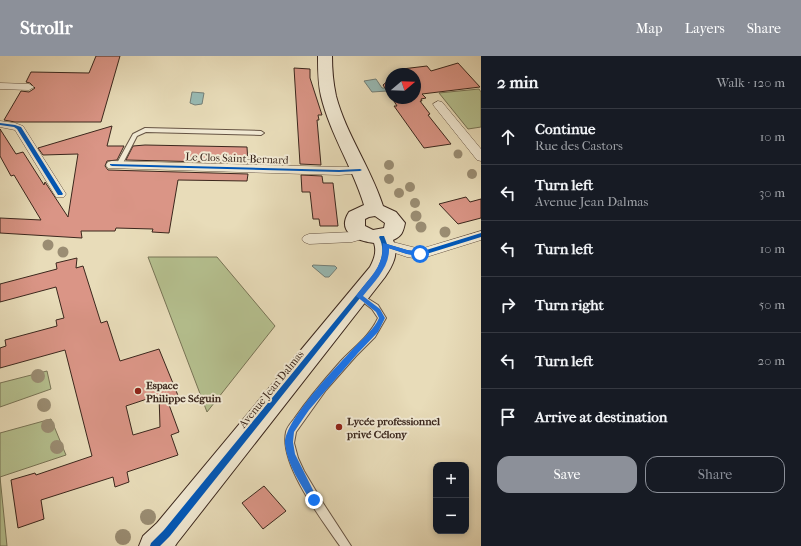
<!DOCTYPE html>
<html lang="en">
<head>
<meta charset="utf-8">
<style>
  :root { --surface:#171b24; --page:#242831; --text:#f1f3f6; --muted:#9ea1a6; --line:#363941; --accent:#8c9099 }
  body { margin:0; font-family:"IM FELL French Canon",serif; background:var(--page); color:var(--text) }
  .controls { position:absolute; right:12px; bottom:12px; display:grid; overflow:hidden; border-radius:8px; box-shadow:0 2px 6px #0003 }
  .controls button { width:36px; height:36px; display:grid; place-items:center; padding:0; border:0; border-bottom:1px solid var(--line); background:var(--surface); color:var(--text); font:20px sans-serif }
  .compass { position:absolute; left:385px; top:12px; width:36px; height:36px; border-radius:50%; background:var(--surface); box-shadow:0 2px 6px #0003; rotate:71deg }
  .stop { position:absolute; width:12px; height:12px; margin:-9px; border:3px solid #1a73e8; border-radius:50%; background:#fff }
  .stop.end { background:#1a73e8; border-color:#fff; box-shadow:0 1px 4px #0008 }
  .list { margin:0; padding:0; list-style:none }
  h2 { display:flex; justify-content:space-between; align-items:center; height:52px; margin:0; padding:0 16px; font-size:17px }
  h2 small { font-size:13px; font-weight:400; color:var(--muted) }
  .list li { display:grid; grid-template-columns:26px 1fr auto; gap:12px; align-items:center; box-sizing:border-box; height:56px; padding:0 16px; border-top:1px solid var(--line) }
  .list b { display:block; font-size:15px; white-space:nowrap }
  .list p { margin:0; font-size:13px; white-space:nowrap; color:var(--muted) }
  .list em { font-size:13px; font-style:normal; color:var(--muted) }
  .actions { display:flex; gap:8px; padding:12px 16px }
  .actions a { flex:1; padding:9px 0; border:1px solid var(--accent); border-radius:12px; text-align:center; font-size:14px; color:var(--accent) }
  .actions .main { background:var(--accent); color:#fff }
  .icon { flex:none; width:22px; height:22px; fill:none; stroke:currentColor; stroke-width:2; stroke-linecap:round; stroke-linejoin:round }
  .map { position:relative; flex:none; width:481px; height:490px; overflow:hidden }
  header { display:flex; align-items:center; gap:24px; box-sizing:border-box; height:56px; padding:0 20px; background:var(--accent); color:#fff }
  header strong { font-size:19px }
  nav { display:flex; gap:22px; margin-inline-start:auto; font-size:14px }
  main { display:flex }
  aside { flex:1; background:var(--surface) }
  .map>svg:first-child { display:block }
</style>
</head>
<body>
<header>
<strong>Strollr</strong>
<nav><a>Map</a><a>Layers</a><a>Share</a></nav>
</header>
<main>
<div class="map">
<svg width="481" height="490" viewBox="0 0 481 490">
  <rect width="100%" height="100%" fill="#e8dcb9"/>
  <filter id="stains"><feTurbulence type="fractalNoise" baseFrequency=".005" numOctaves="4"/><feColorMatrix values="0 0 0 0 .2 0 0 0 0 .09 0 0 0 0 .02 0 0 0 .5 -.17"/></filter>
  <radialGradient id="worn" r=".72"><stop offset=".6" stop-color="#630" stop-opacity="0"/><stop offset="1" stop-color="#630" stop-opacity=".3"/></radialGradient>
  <path fill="#b5c08f" stroke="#787456" d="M479,33l2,3v35l-13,2 -29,-36z
    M148,201h69l58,69 -68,86z
    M47,315l4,18 -51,18v-24z
    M51,363l15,36 -66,22 7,69h-7v-113z"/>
  <path fill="#98bab4" stroke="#737f78" d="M376,23l6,9h3l2,3 -15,1 -8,-11z
    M192,36l12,1 -2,11 -7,1 -5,-2z
    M313,209l22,1 2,2 -8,9h-4l-13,-11z"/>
  <path fill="#da9586" stroke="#3b271d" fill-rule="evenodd" d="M96,0h24l-19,66h-86l-11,-2 17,-29 8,1 6,-4 -5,-5 -4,-1 5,-10 58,1z
    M458,7l22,24 -58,7 4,4 -5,1 1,2h-2l10,13 -2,1 23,29 -27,4 -30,-42h3l-5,-8h23v-24h-19l6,-5 25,-3 4,5z
    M294,12l16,1v9l12,37h-4l1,5h-2l4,45 -21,-1z
    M391,22v19l-8,-12z
    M112,70l-5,20h17l-7,14 -10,1 -2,5 3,4 140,4 -1,7 -69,-1 -9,53 -17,-1 1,-3 -37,-1 -1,3h-34l1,7 -82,-5v-15l41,2 -27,-45 -3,1 -11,-20v-27l16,25 7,-2 21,33 1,-3 23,35 10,-63 -35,1 -5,-7z
    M145,89l102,2 1,16 -122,-3 7,-14z
    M301,119l21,1 1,7h10l5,43h-18l-1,-7h-6l-3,-27h-8z
    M466,141l4,5 11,-3v19l-23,6 -19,-20z
    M77,202l-1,10 7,-2 18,57 6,-2 13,40 39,-12 20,49 -11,4 11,30 -8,3 7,20 -51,17 2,10 -14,5 -2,-10 -72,23 3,19 -26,9 -7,-48 24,-7 1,2 56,-19 -27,-106 -65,18v-20l6,-2 -1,-6 52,-14 -1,-6 8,-2 -8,-31 -56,15v-18l57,-15 -1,-6zM159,339l1,32 -27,8 -7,-29z
    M264,430l22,25 -23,18 -21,-26z"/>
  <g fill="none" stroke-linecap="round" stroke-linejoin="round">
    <defs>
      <path id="lane" d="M145,72l116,3 3,2 -3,2 -115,-3 -9,4 -15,29 -3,2 -2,-1 -1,-1 17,-31z
        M359,237l19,12 8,13 -11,19 -19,19 -30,34 -30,42 -2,11 4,15 6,13 19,32 28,43h-11c-18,-26 -61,-82 -54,-114 1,-5 5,-9 8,-13 14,-20 30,-39 46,-57 13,-14 30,-26 38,-44l-6,-9 -17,-13z"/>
      <path id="street" d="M0,27l29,1 5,3 -5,3 -29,-1z
        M438,45l4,1 39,47v12l-4,-1 -43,-54 -1,-2z
        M0,65l15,2 8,3 43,68 -2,3h-8l-41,-67 -15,-3z
        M112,105l227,6h25l2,3 -2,3 -25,2 -231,-7 -2,-3 2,-3z
        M364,174l5,1 2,3 -2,3 -17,5 -43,2 -5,-2 -2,-3 2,-3 5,-2 43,-2z
        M481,175v9l-61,19 -13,-2 -27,-9 -2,-3 2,-3 5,-2 35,9z"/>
      <path id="secondary" d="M318,0h14c0,14 1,26 4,40 10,38 35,72 47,110l13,6 9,11c-2,9 -3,13 -12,17 6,14 0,25 -8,37l-208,266 -2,3h-36l4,-10 14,-13 213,-256c4,-8 7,-15 4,-24 -17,-2 -38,-11 -25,-31l15,-7c-11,-37 -34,-71 -43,-109 -3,-13 -3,-26 -3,-40zM375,160l10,7 -1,5 -11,2 -8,-4v-7l4,-2z"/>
    </defs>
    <use href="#lane" stroke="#665444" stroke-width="2"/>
    <use href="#street" stroke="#665444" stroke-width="1"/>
    <use href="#secondary" stroke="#3b271d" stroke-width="2"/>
    <use href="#lane" fill="#f0e8d2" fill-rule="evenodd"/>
    <use href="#street" fill="#f0e8d2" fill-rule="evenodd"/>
    <use href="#secondary" fill="#f0e8d2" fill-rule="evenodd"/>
    <defs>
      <path id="cycleway" d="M0,67l15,2 6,2 42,67 -1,1h-4l-41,-66 -3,-2 -14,-2z
        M110,108l229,6 21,-1 2,1 -2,1 -21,1 -227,-6 -2,-1z
        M481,177v4l-61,19 -13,-2 -19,-6 -1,11 -7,14 -210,263 -10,10h-10l1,-3 13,-13 212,-259c6,-12 9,-22 3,-34l1,-1h4l3,8 20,6 13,2z"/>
    </defs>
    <use href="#cycleway" stroke="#f0e8d2" stroke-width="2"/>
    <use href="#cycleway" fill="#0057b8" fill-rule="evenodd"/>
  </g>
  <g fill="#9a8d73">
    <circle cx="458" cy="98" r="4.5"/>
    <circle cx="389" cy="109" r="5"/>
    <circle cx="472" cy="118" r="5"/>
    <circle cx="389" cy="123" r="5"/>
    <circle cx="410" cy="131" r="5"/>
    <circle cx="399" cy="137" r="5"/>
    <circle cx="415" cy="147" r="5"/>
    <circle cx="416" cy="160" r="5.5"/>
    <circle cx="421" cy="171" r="5.5"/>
    <circle cx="445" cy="176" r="5.5"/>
    <circle cx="48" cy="189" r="5.5"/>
    <circle cx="63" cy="196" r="5.5"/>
    <circle cx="38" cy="320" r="7"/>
    <circle cx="44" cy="349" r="7"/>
    <circle cx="48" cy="370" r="7"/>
    <circle cx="57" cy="391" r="7"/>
    <circle cx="148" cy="461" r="8"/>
    <circle cx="123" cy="481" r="8"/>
  </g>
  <path fill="#1a73e8" d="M383,187l24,7 13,2 3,2 -3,2 -13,-2 -18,-6c1,19 -15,34 -26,48l17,13 5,9 -7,14 -20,21 -49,57 -15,22 -1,10 2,12 23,46 -4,4 -3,-2c-10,-18 -24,-37 -26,-58 -2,-22 52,-78 68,-95 8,-9 18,-17 24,-27l2,-4 -3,-6 -20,-16c9,-13 22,-24 26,-40 1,-4 0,-9 1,-13z"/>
  <g fill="#8f2418" stroke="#f0e8d2" stroke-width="1.5">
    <circle cx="138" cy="335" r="4"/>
    <circle cx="339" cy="371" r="4"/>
  </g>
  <g text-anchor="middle" stroke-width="4" stroke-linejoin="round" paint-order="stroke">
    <g font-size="11" fill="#3b271d" stroke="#f0e8d2">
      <text transform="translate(237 102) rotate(2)" y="4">Le Clos Saint-Bernard</text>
      <text transform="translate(271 333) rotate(-51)" y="4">Avenue Jean Dalmas</text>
    </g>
    <g font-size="11" font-weight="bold" fill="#3b271d" stroke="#f0e8d2" text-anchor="start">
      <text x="146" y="333">Espace<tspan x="146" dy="13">Philippe Séguin</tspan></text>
      <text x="347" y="369">Lycée professionnel<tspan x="347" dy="13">privé Célony</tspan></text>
    </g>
  </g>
  <rect width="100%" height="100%" filter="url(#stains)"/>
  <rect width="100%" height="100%" fill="url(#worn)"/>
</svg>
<div class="controls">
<button>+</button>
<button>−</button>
</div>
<svg class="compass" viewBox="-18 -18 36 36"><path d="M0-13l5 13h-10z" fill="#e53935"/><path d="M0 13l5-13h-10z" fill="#9ea1a6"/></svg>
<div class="stop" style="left:420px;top:198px"></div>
<div class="stop end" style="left:314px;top:444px"></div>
</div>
<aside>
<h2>2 min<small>Walk · 120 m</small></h2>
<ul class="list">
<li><svg class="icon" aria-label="ahead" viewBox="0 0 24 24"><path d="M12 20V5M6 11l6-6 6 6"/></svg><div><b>Continue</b><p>Rue des Castors</p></div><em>10 m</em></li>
<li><svg class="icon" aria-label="left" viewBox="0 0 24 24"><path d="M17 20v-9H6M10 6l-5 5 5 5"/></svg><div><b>Turn left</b><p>Avenue Jean Dalmas</p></div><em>30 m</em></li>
<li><svg class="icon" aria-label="left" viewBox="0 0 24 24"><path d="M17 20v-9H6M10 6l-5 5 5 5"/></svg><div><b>Turn left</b></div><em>10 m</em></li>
<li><svg class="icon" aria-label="right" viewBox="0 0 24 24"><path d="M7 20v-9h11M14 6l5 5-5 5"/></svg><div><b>Turn right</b></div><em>50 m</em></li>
<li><svg class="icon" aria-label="left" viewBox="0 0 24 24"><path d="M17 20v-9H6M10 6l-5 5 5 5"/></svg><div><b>Turn left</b></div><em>20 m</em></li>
<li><svg class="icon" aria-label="arrive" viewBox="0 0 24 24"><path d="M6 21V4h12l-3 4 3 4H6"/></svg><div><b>Arrive at destination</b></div></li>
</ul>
<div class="actions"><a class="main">Save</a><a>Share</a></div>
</aside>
</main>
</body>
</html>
